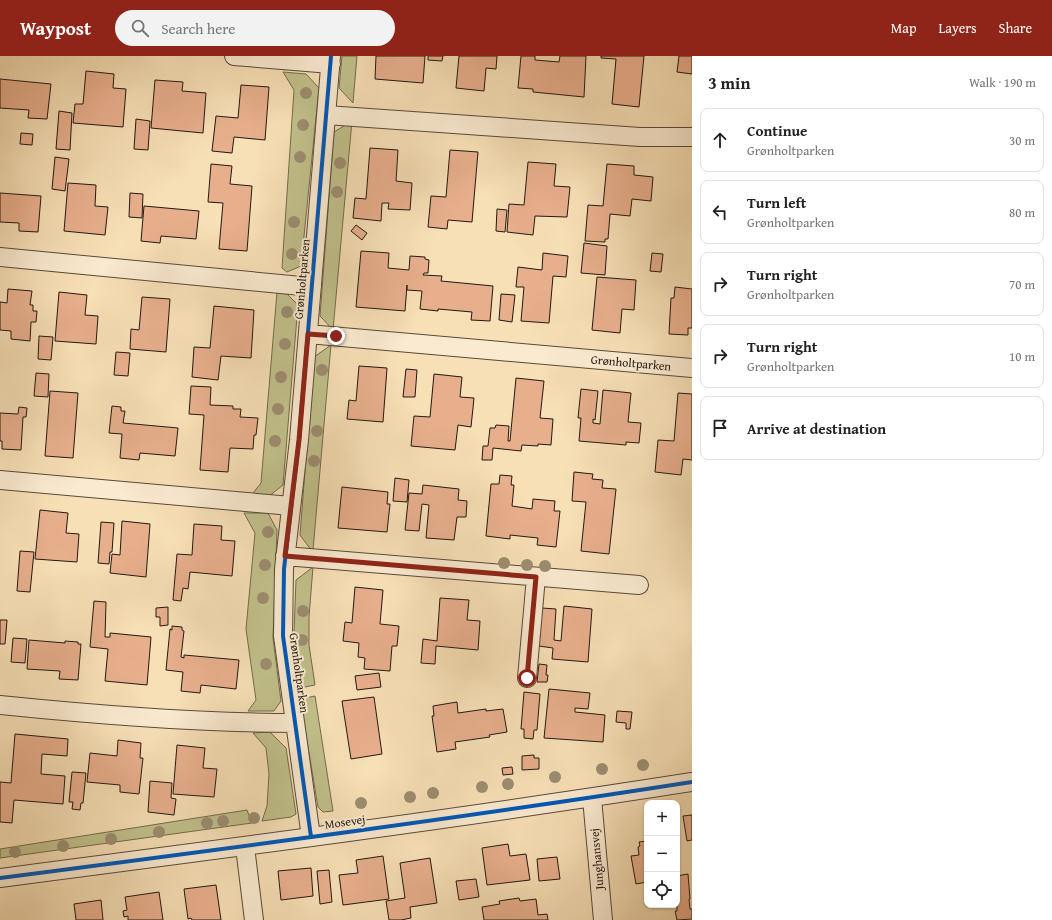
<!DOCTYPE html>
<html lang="en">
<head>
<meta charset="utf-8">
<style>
  :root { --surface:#fff; --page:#f2f2f2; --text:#222; --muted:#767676; --line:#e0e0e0; --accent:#8f2418 }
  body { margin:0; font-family:"Gentium Book Plus",serif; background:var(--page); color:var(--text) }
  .controls { position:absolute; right:12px; bottom:12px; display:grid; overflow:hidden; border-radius:8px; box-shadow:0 1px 3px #0004 }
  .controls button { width:36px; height:36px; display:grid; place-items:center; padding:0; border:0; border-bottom:1px solid var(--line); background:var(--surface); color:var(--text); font:20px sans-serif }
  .stop { position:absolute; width:12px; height:12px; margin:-9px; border:3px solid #8f2418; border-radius:50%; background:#fff }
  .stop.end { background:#8f2418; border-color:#fff; box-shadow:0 1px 4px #0008 }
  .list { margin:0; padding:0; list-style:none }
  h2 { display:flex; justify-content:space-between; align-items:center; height:52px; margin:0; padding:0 16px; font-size:17px }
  h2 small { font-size:13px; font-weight:400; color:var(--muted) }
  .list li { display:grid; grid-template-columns:26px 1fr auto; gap:12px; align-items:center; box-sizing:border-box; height:64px; margin:0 8px 8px; padding:0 8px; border:1px solid var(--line); border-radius:8px }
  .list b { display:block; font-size:15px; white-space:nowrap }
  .list p { margin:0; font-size:13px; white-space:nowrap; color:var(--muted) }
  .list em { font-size:13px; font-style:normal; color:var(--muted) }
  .icon { flex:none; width:22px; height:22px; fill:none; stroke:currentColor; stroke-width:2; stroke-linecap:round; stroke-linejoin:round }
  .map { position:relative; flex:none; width:692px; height:864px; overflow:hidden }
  header { display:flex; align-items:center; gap:24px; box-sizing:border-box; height:56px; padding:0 20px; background:var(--accent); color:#fff }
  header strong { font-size:19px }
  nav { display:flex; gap:22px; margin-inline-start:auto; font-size:14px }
  .search { width:280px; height:36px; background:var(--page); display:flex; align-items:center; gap:10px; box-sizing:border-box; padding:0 14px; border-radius:22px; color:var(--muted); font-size:15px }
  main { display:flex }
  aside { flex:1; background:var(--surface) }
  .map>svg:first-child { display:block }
</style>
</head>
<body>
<header>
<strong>Waypost</strong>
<div class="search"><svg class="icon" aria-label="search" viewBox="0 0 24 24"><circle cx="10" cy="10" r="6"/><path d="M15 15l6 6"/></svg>Search here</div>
<nav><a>Map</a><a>Layers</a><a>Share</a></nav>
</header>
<main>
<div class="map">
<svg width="692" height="864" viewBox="0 0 692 864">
  <rect width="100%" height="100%" fill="#f7dfb6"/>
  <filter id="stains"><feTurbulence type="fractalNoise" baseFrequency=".005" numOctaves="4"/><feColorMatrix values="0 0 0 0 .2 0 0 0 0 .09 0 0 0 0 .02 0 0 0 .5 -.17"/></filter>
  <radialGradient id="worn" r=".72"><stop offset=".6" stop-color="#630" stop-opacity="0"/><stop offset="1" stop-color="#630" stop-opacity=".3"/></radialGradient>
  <path fill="#c1c08b" stroke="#726c4e" d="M342,0h15l-4,47 -14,-15z
    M283,16l23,2 13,14 -18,178 -14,6 -5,-4 12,-178z
    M352,65l-19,209 -13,-14 14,-184z
    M277,236h8l13,13 -15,180 -15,12 -15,-4 8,-10z
    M331,289l-18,205h-2l-11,-15 14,-178z
    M244,457h24l9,17 -4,108 8,63 -7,10h-26l8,-11 -10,-71 9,-96z
    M313,511l-4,50v28l6,40 -16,3 -5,-55 2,-53z
    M315,640l18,115 -10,1 -5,-5 -18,-108z
    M270,676l16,16 10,66 -5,3 -29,4 5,-15 2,-32 -3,-26 -13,-15z
    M247,754l5,13 -252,35v-9z"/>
  <path fill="#e8af8d" stroke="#231812" d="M376,0h49l-2,27 -48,-4z
    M428,0h15l-1,5 -14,-1z
    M459,0h38l-1,13 -10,-1 -2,23 -28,-3z
    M521,0h14v4l24,2 1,-6h26l-2,41 -51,-5v-3l-15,-1z
    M601,0h43l-5,51 -27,-3 4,-45 -15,-1z
    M679,0h13v18l-15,-2z
    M86,15l28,3 -1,14 13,1 -3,38 -50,-4 2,-19h8z
    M0,23l51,5 -4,35 -19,-1 1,-8 -29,-2z
    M155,24l28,2 -1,9 24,2 -3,40 -52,-5z
    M241,29l28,2 -4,53 -31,-3 -2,16 -20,-2 4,-35 22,2z
    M59,55l13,2 -2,37 -14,-1z
    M136,63l14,2 -2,29 -14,-1z
    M21,77l12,1 -1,11 -12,-1z
    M370,92l28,2 -2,31 16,2 -2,27 -22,-1 1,-6h-7l-1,18 -28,-3 2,-20 11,1z
    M450,94l28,2 -6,70 -24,-2 -1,9 -19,-2 3,-31 15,1z
    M55,101l14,2 -4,32 -13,-2z
    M528,106l28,2 -2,22 16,1 -3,30 -32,-1 -2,19 -26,-3 2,-28 15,1z
    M211,108l21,2 -2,18 22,2 -5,65 -28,-2 4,-46 -15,-1z
    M607,108l27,2v9l19,2 -2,24 -19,-2 -2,17 -20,-2 -2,25h-3v3l-20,-1 3,-36 15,1z
    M68,127l28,2 -1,21 13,1 -3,28 -41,-4z
    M0,137l41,3 -3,36 -19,-1v-8l-19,-1z
    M130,137l13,1 -1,24 -13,-1z
    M144,150l55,5 -3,28 -35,-3 -1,7 -19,-2z
    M497,153l10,1 -2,22 -9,-1z
    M356,169l11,8 -5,7 -11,-9z
    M584,187l23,3 -2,29 -24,-2z
    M361,195l28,2 -1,15 21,2 1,-14 15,1v2l4,1 -1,13h-4l-1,2 19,1 -1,5 52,5 -3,35 -19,-1 1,-8 -34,-3v2l-18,-2 2,-18 -15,-1v-5l-2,26 -49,-4z
    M543,197l25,3 -2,21 -13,-1 -4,47 -28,-2 3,-34h-8l2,-20 24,3z
    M652,197l11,1 -2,18 -11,-1z
    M597,221l39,3 -2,30 -12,-1 -2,24 -28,-3z
    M675,231l17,2v39h-4v7l-19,-1 2,-36h3z
    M8,233l24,2 -2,14h3v6h4l-1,11h-5l-1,19 -19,-2v-8l-11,-1v-28l7,1z
    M59,236l28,3 -2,20 13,1 -2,28 -41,-3z
    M501,238l14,1 -3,27 -13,-2z
    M142,241l28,2 -4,53 -36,-3 1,-20 8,1z
    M214,250l40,4 -3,48 -30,-2 -3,24 -26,-3 2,-30 16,1z
    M39,280l14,1 -2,23 -13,-1z
    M116,296l14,1 -2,23 -14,-1z
    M359,310l28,2 -4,54 -36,-3 2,-19 7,1z
    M406,313l11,1 -2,27h-12z
    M36,317l13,1 -1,23 -14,-1z
    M434,318l28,3 -2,20 14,1 -3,29 -13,-2 -3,25 -44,-4 3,-30 16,1z
    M516,322l28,3 -4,37 13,1 -2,26 -13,-1v2l-16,-1 -1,6 -28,-3 -1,12h-10l1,-14h5l2,-18h5l1,-3 13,1 -1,15h2z
    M191,330l20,1 -1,18 23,1v3h8l-1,8 18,1 -2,17h-2l-1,14 -23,-1 -2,24 -28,-2 4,-55 -15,-1z
    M581,333l17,2 -3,29 -2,-1v4l7,1 3,-34 28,3 -3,29 13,1 -2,20 -13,-1v3l-47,-4 2,-23h-3z
    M50,335l28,2 -5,65 -28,-2z
    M678,337l14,1v66l-9,-1 -2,16 -26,-3 3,-32 16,1z
    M112,350l9,1v4h4l-2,12 55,5 -3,28 -35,-3 -1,7 -19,-2 2,-24 -13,-1z
    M19,351l8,1 -1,9h-3l-2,33 -19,-1v-8h-2v-28l18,1z
    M574,416l19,2 -1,5 11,1 -1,8 14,1 -7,65 -28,-3 5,-49 -14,-1z
    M500,419l12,1 -1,9h3l-2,21 20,3 1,-10 22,2 -1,10h6l-4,36 -19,-2 1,-7 -28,-3v4l-24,-3 5,-52h8z
    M395,422l14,2 -2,22 -14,-1z
    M423,429l36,4 -1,11 9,1 -1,16h-9l-3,23 -28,-2 3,-33 -7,-1 -3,27 -14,-1 4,-37 13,1z
    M342,431l46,5 -1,12h3l-3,28 -49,-4z
    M40,454l28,3 -2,20 13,1 -2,28 -42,-3z
    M122,465l28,3 -4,53 -36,-4 2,-19 8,1z
    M101,466l13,1 -2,29h-2l-1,12 -11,-1z
    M194,468l28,2 -1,14 14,1 -3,35 -42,-4 -2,17 -5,-1 -2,13 -8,-1 4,-46 15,1z
    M20,495l14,1 -4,40 -13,-1z
    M355,531l28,3 -3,34 19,2 -2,20h-5l-2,25 -26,-2 1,-11 -7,-1 1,-14 -16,-2 2,-19 7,1z
    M440,542l29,2 -2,20 13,1 -2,29 -42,-4 -1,18 -14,-1 2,-24 14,2z
    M94,545l12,1 -1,35h5v-4l41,4 -4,48 -42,-4 3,-32 -18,-2z
    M564,550l28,3 -4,53 -36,-3 1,-11 -14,-2 3,-38 14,1 -2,31 7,1z
    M168,551v18l-8,1v-9h-4v-9z
    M0,564h7l-2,24h-5z
    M172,570l10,1v3l2,1 -3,26 3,1v-3l55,5 -3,29 -35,-4 -1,8 -19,-2 2,-19 -17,-2 4,-41 2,1z
    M13,582l14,1 -2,24 -14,-1z
    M29,584l36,3v-2l13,1v2h3l-3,36 -19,-1 1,-8 -33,-2z
    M539,608l8,1 -1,10h2l-1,7h-10z
    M379,617l2,14 -24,3 -2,-14z
    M549,633l41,4 -2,16 -13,-1v4l30,3 -2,27 -59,-4z
    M524,636l16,2 -3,36h-3l-1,9 -9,-1v-9h-3z
    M374,641l8,57 -31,5 -9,-58z
    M457,646l1,11 28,-4v2l17,-2 4,23 -18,3 1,2 -35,5 1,7 -19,3 -5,-36h2l-1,-10z
    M617,655l15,1 -2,17h-4v-6l-10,-1z
    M15,678l53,5 -1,17 -25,-2 -1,20 24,2 -2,28 -49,-4 -2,23 -12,-1v-40l11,1z
    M118,684l23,3 -1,15h3l-4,36 -19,-2v-7l-33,-3 3,-29 27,3z
    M177,689l28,3 -2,20 14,1 -3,28 -41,-3z
    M534,699v3h5v11l-17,1v-14z
    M512,711l1,7 -10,1 -1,-7z
    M72,716l14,1 -3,30h-2l-1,7 -8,-1 1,-7h-4z
    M150,725l22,2 -1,15 5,1 -2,16 -26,-3z
    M692,759v25l-5,1 -4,-25z
    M647,785v41l-11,2 -5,-28 8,-1 -1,-8 2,-1 -1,-4z
    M508,788l2,12 16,-2 4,26 -43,5 -5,-37z
    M383,800l6,43 -46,6 -4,-30 19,-2 -2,-13z
    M557,801l3,22 -21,2 -2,-22z
    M430,802l7,45 -27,4 1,11 -10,2h-12l-3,-19 19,-3 -5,-35z
    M311,812l2,28 -32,4 -3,-29z
    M329,814l3,32 -12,2 -3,-33z
    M688,818l2,25h-1l1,10h2v10l-15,1 -2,-9h2v-35z
    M476,823l3,18 -20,3 -3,-19z
    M216,829l5,35h-29l-1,-2 -3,1 -4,-30z
    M159,836l4,28h-35v-4l-4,1 -1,-6 4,-1 -2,-13z
    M519,842l1,3 16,-2 2,16 9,-1 1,6h-64l-2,-13 18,-3 -1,-3z
    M101,844l2,20h-27l-2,-16z"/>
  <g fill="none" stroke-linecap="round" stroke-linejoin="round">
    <defs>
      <path id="street" d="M234,0l97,8
        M326,59l314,22h52
        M0,201l312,30
        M308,278l384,34
        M0,424l291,26
        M285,500l354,29
        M527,622l9,-101
        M0,649c98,10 197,18 295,18
        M592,742l11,122
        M311,781l-28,-201 1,-67 15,-129 32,-384
        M245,791l9,73
        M0,822c231,-30 462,-60 692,-96"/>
    </defs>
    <use href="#street" stroke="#584a3b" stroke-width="20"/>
    <use href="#street" stroke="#faead0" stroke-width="18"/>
    <defs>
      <path id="cycleway" d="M311,781l-28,-201 1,-67 15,-129 32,-384
        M0,822c231,-30 462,-60 692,-96"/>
    </defs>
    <use href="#cycleway" stroke="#faead0" stroke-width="6"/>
    <use href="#cycleway" stroke="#0057b8" stroke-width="4"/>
  </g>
  <g fill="#9c8d70">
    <circle cx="306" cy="37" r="6"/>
    <circle cx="303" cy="69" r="6"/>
    <circle cx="300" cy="101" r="6"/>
    <circle cx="340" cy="107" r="6"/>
    <circle cx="337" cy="136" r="6"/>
    <circle cx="294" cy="166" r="6"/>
    <circle cx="292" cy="198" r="6"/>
    <circle cx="287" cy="256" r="6"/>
    <circle cx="285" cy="288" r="6"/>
    <circle cx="322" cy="314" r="6"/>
    <circle cx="281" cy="321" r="6"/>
    <circle cx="278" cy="353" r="6"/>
    <circle cx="317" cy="375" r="6"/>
    <circle cx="275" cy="385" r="6"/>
    <circle cx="314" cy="405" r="6"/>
    <circle cx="268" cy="476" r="6"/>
    <circle cx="504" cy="507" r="6"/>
    <circle cx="265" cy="509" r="6"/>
    <circle cx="527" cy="509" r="6"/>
    <circle cx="545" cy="510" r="6"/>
    <circle cx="263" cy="542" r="6"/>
    <circle cx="303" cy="555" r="6"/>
    <circle cx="302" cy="584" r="6"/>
    <circle cx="266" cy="608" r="6"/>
    <circle cx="643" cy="709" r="6"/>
    <circle cx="602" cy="713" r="6"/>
    <circle cx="555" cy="721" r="6"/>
    <circle cx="508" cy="728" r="6"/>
    <circle cx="482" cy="731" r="6"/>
    <circle cx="433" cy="737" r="6"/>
    <circle cx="410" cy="741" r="6"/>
    <circle cx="361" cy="747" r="6"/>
    <circle cx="254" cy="762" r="6"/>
    <circle cx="223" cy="765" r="6"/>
    <circle cx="207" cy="767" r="6"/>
    <circle cx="159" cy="776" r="6"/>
    <circle cx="111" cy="783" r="6"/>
    <circle cx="63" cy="790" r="6"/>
    <circle cx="15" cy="796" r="6"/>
  </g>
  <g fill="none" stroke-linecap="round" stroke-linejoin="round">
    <path stroke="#8f2418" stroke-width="5" d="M336,280l-28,-2 -9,106 -14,116 251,21 -9,101"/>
  </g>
  <g text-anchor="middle" stroke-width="4" stroke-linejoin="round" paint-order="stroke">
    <g font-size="12" fill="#231812" stroke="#faead0">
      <text transform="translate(302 223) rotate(-85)" y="4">Grønholtparken</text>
      <text transform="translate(631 307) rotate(5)" y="4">Grønholtparken</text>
      <text transform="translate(299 617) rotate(82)" y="4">Grønholtparken</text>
      <text transform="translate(345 766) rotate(-8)" y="4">Mosevej</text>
      <text transform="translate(597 803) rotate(-95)" y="4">Junghansvej</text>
    </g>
  </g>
  <rect width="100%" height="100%" filter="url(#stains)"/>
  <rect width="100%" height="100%" fill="url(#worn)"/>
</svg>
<div class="controls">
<button>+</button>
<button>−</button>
<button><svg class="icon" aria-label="locate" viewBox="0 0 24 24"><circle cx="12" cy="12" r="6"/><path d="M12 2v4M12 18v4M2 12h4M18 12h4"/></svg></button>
</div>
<div class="stop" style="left:527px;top:622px"></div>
<div class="stop end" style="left:336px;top:280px"></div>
</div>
<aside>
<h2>3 min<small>Walk · 190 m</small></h2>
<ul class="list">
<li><svg class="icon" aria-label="ahead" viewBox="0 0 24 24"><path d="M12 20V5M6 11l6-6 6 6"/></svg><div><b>Continue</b><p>Grønholtparken</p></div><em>30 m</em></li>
<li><svg class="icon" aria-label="left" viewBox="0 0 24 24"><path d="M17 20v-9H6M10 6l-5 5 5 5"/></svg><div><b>Turn left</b><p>Grønholtparken</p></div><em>80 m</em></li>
<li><svg class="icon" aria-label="right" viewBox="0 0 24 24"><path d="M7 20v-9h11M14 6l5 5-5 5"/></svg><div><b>Turn right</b><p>Grønholtparken</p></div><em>70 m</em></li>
<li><svg class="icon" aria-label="right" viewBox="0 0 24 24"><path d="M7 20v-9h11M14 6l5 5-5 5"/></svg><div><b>Turn right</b><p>Grønholtparken</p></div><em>10 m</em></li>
<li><svg class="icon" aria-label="arrive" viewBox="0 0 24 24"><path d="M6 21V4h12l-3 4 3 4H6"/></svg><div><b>Arrive at destination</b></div></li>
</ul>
</aside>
</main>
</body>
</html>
